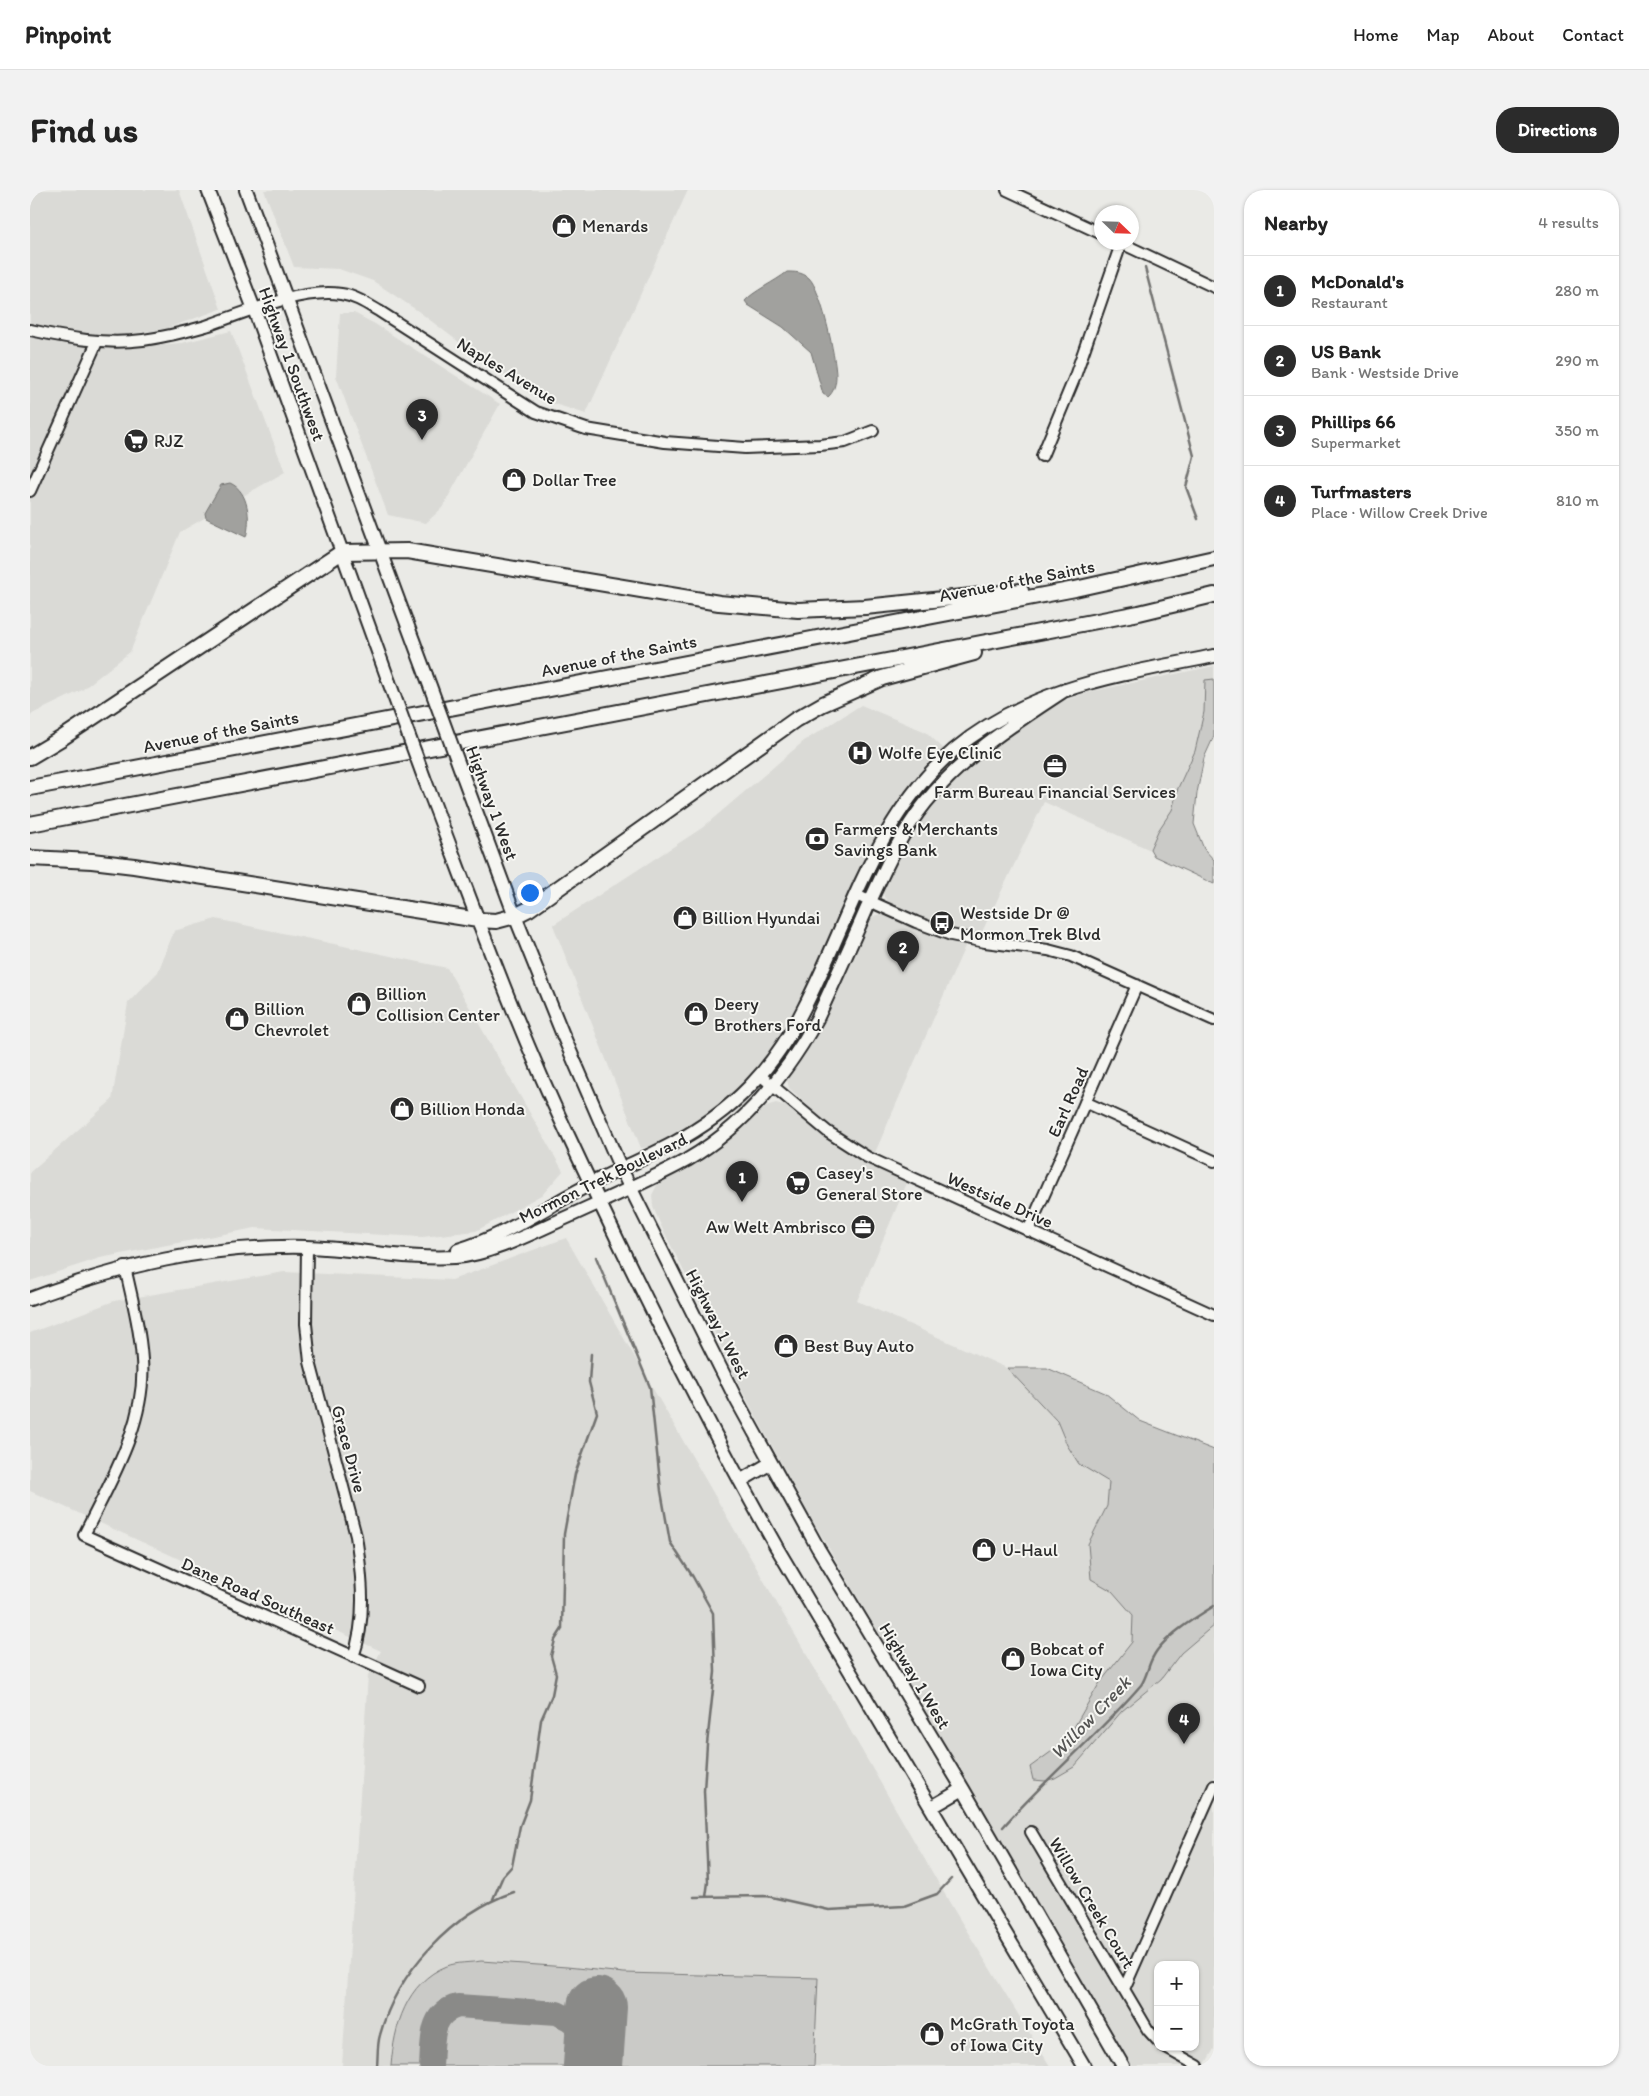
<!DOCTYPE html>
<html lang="en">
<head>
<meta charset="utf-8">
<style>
  :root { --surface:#fff; --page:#f2f2f2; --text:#222; --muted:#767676; --line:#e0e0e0; --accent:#2b2b2b }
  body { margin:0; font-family:Itim,sans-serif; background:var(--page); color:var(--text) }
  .controls { position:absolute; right:15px; bottom:15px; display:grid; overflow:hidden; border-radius:10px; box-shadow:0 1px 4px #0004 }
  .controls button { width:45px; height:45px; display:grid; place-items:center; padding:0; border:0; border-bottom:1px solid var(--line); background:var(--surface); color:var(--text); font:25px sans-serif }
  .compass { position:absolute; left:1064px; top:15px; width:45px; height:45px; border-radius:50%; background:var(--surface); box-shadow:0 1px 4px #0004; rotate:113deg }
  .you { position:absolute; left:499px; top:702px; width:18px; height:18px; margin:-12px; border:4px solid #fff; border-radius:50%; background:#1a73e8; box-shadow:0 0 0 8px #1a73e833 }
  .badge { display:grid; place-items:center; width:32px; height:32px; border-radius:50%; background:var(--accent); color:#fff; font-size:16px; font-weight:700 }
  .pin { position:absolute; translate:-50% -41px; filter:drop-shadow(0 1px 2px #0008) }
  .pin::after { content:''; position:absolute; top:26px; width:18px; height:15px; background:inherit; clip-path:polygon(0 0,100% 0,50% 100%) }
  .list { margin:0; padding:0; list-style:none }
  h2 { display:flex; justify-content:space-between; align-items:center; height:65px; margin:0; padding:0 20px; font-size:21px }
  h2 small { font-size:16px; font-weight:400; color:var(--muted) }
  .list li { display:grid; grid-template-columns:32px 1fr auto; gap:15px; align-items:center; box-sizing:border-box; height:70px; padding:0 20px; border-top:1px solid var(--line) }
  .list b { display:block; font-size:19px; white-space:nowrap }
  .list p { margin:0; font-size:16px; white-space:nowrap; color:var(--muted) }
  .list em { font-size:16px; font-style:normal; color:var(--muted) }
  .map { position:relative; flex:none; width:1184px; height:1876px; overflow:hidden; border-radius:20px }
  header { display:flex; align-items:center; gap:30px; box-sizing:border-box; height:70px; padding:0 25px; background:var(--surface); border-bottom:1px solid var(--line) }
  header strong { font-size:24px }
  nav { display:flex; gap:28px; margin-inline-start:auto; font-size:18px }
  .intro { display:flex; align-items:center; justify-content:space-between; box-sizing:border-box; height:120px; padding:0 30px }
  h1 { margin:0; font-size:35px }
  .button { padding:12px 22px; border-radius:20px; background:var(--accent); color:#fff; font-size:18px; font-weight:700 }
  main { display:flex; gap:30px; padding:0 30px }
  aside { flex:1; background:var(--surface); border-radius:20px; box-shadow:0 1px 4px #0004 }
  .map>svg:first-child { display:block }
</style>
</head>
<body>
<header>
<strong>Pinpoint</strong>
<nav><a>Home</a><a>Map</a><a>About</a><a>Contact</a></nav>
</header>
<div class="intro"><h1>Find us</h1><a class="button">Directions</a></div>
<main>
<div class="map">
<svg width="1184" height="1876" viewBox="0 0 1184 1876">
  <rect width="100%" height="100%" fill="#eaeae6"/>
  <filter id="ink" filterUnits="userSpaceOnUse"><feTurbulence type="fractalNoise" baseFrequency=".02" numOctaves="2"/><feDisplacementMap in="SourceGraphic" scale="10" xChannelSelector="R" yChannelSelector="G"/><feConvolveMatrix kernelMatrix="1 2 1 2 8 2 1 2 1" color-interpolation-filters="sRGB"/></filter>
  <g filter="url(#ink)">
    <path fill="#dadad6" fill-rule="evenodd" d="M0,0h149l42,119 -56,20 -43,6 -46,-2 -46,-8z
      M234,0h424l-102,224 -31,-10 -25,-11 -54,-38 -58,-44 -45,-30 -34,-12 -45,-2z
      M310,123h14l21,11 125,80 -58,104 -16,15 -38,-8 -52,-139z
      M201,141l54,141 -105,60 -50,120 -48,38 -52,25v-378l73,10h19l60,-4z
      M1184,476v53l-59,133 -111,-50 -64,134 -37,-10 -54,-24 -5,-5 -2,-11 30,-57 39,-49 76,-62 36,-17 25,-9z
      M831,515l65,27 19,18 -33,34 -33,48 -29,60 -50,114 -11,20 -22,32 -30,33 -25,20 -57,35 -14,2 -88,-223 149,-97 102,-87z
      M851,724l40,17 45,13 -92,211 -34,-21 -12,-10 -39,-36 -2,-8v-5l81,-155 8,-5z
      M186,729l231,49 116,203 -20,23 -67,37 -54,6 -167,-9 -155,30 -70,23v-109l82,-72 16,-97 30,-31 16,-41z
      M746,913l8,2 51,40 24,15 48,23 -50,118 357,160v588l-10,17h-72l-322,-550 -70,-129 -31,-66 -47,-93 -9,-21 -1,-12 7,-14 82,-53 25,-22zM1128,1775h37v82h-37z
      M536,1048l388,672 96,156h-708l26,-391 13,-24 -351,-160v-158l84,-32 170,-29 168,8z"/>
    <path fill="#cacac7" stroke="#7a7a79" d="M1184,489v57l-10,22 -7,35 -3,31 10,25 10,11v24l-60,-28 -4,-7 8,-18 14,-21 6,-22 17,-37 9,-39 1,-32z
      M977,1178h40l58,25 35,28 74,29v175l-33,28 -20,26 -39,32 -48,56 -19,11 -10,3 -12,-1 -3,-13 36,-26 33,-57 33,-42 1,-27 -21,-24 -21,-12 -3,-35 19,-38 2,-24 -30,-18 -12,-19 -10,-24z
      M451,1771l86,6 57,6 194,5 -4,88h-201l3,-57 -150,-10c-42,2 -40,35 -42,67h-33c3,-39 15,-84 56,-100 10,-4 23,-3 34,-5z
      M454,1824c22,2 73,-2 85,18 6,10 4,23 3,34h-134c1,-16 2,-47 23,-50 8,-1 17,0 23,-2z"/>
    <path fill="#a1a19e" stroke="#727270" d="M757,82c8,0 15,0 22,6 12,11 27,80 27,98 0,7 -2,16 -8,21l-5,-3 -12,-42 -28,-25 -35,-22 -3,-4c7,-9 31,-20 42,-29z
      M200,293c19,8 21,37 16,54l-40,-19 -1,-5 16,-28z"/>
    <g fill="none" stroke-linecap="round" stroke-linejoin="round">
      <path stroke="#727270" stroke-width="2.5" d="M1115,78l49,188 -8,31 12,32
        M566,1067l54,130 11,104 9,51 23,35 20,36 2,59 -8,72 -3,47 4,91 -2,15
        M973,1637c43,-49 95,-92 138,-142 6,-8 7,-20 12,-28 9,-19 43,-40 61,-51
        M664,1707l73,-1 62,14 75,-4 33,-12 14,-15
        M463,1709l10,-23 9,-10 8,-40 10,-26 11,-80 11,-25 4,-21 -5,-18 4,-16 7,-11 2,-95 11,-60 22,-61 -8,-31 2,-28
        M347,1876c1,-10 0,-21 3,-31 17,-63 72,-122 134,-143"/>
      <path stroke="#8a8a88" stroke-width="24" d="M401,1876c2,-24 -2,-53 27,-60l99,7 12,6 26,20"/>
      <path stroke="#8a8a88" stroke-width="60" d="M563,1876l4,-59"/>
      <defs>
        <path id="minor" d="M977,0l95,44
          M1089,52l95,45
          M0,140c38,8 74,15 113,10 21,-3 42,-8 63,-14 38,-13 95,-38 135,-32 14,2 26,10 38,17l157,101 50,17 79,13 80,6 75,-3 25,-3 28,-11
          M1012,266l32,-77 47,-135
          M0,301l67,-149
          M826,705l60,27 35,13 34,7 63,8 23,6 143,64
          M731,886l67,56 39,25 347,158
          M1055,912l129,59
          M998,1041l109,-246
          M277,1057l-1,77 4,38 46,174c6,40 11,83 -3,121
          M95,1077c7,31 15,62 17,93 5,62 -32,122 -58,175l335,151
          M1001,1642l117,198 10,11
          M1094,1799l90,-203
          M1134,1857l34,19"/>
        <path id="major" d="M178,0l46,119 135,373
          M216,0l180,485
          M433,586l52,140 48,119 58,134 115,230 82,149 145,241 160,277
          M396,593c45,117 87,236 141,350 65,140 134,280 210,415l307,518
          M428,1060c43,-12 83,-40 123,-61 29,-16 61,-29 91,-45 61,-33 101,-74 132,-136 46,-89 71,-191 150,-258 76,-63 166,-75 260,-94
          M0,1109c91,-34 178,-54 276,-52 49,1 100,13 149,10 34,-2 77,-24 108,-38 41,-19 84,-37 124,-59 56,-33 99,-85 130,-141 17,-37 34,-74 50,-111 17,-37 33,-74 59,-106 38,-47 89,-79 139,-112
          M710,1291l31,-18
          M902,1617l31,-18"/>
        <path id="highway" d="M0,567l32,-19 280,-186 65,-1 312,52 79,7 67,-3 156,-16
          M0,598l1045,-199 139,-31
          M0,634l1109,-211 75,-18
          M0,668l62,3 42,5 344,54 18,1 19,-5 14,-7 266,-189 28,-16 59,-26 92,-25"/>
      </defs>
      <use href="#minor" stroke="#2b2b2b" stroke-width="14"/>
      <use href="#major" stroke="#2b2b2b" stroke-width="16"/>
      <use href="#highway" stroke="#2b2b2b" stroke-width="18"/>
      <use href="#minor" stroke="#f6f6f2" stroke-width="10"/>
      <use href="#major" stroke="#f6f6f2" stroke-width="12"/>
      <use href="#highway" stroke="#f6f6f2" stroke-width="14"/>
      <defs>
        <path id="major-bridge" d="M396,485l37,101
          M359,492l37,101"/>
      </defs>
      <use href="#major-bridge" stroke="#2b2b2b" stroke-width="16" stroke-linecap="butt"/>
      <use href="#major-bridge" stroke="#f6f6f2" stroke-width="12"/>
    </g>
  </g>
  <defs>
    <symbol id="shop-disc" viewBox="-11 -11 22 22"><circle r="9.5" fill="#2b2b2b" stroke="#f6f6f2"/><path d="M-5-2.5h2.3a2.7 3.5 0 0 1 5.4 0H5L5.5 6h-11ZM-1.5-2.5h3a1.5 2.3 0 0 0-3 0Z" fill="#fff"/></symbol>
    <symbol id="supermarket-disc" viewBox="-11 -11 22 22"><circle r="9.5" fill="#2b2b2b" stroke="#f6f6f2"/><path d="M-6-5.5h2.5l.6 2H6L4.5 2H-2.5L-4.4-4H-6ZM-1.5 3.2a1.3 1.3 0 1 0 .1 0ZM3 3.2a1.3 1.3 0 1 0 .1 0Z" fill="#fff"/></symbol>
    <symbol id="hospital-disc" viewBox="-11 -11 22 22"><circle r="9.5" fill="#2b2b2b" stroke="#f6f6f2"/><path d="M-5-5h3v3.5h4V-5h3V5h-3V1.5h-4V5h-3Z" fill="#fff"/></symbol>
    <symbol id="office-disc" viewBox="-11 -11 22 22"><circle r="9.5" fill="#2b2b2b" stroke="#f6f6f2"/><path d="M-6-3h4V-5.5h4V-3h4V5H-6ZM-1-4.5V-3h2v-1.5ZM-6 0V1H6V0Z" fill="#fff"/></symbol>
    <symbol id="bank-disc" viewBox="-11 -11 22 22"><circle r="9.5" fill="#2b2b2b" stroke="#f6f6f2"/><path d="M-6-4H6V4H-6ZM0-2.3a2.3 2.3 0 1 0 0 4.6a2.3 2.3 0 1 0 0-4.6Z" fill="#fff"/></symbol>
    <symbol id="bus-disc" viewBox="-11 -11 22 22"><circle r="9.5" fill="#2b2b2b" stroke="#f6f6f2"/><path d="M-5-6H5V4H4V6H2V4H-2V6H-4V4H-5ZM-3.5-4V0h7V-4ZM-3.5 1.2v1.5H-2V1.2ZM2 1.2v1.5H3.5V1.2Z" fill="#fff"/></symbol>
  </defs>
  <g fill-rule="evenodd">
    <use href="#shop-disc" x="520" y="22" width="28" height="28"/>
    <use href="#supermarket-disc" x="92" y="237" width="28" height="28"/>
    <use href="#shop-disc" x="470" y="276" width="28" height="28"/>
    <use href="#hospital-disc" x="816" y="549" width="28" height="28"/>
    <use href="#office-disc" x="1011" y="562" width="28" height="28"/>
    <use href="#bank-disc" x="773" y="635" width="28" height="28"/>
    <use href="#shop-disc" x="641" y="714" width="28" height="28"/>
    <use href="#bus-disc" x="898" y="719" width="28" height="28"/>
    <use href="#shop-disc" x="315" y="800" width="28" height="28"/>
    <use href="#shop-disc" x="652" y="810" width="28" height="28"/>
    <use href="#shop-disc" x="193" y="815" width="28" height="28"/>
    <use href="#shop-disc" x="358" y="905" width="28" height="28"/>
    <use href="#supermarket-disc" x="754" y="979" width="28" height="28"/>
    <use href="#office-disc" x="819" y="1023" width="28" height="28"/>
    <use href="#shop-disc" x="742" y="1142" width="28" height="28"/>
    <use href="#shop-disc" x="940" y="1346" width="28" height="28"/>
    <use href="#shop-disc" x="969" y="1455" width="28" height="28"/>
    <use href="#shop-disc" x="888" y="1830" width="28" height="28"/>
  </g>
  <g text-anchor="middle" stroke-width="4" stroke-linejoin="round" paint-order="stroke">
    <g font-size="18" fill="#2b2b2b" stroke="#f6f6f2" text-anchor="start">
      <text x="552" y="42">Menards</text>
      <text x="124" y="257">RJZ</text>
      <text x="502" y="296">Dollar Tree</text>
      <text x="848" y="569">Wolfe Eye Clinic</text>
      <text x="1025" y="608" text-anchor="middle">Farm Bureau Financial Services</text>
      <text x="804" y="645">Farmers &amp; Merchants<tspan x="804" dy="21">Savings Bank</tspan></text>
      <text x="930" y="729">Westside Dr @<tspan x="930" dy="21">Mormon Trek Blvd</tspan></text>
      <text x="672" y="734">Billion Hyundai</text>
      <text x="346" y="810">Billion<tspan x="346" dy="21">Collision Center</tspan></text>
      <text x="684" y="820">Deery<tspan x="684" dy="21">Brothers Ford</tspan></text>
      <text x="224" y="825">Billion<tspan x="224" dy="21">Chevrolet</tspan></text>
      <text x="390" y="925">Billion Honda</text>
      <text x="786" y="989">Casey's<tspan x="786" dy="21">General Store</tspan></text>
      <text x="816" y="1043" text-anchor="end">Aw Welt Ambrisco</text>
      <text x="774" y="1162">Best Buy Auto</text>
      <text x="972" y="1366">U-Haul</text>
      <text x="1000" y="1465">Bobcat of<tspan x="1000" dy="21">Iowa City</tspan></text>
      <text x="920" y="1840">McGrath Toyota<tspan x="920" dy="21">of Iowa City</tspan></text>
    </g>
    <g font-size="18" fill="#2b2b2b" stroke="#f6f6f2">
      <text transform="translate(262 174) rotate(70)" y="6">Highway 1 Southwest</text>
      <text transform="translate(477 181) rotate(31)" y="6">Naples Avenue</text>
      <text transform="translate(987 391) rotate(-11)" y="6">Avenue of the Saints</text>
      <text transform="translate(589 466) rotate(-11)" y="6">Avenue of the Saints</text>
      <text transform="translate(191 542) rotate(-11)" y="6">Avenue of the Saints</text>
      <text transform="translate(462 613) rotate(70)" y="6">Highway 1 West</text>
      <text transform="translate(1038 912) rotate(-66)" y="6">Earl Road</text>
      <text transform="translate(573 988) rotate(-26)" y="6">Mormon Trek Boulevard</text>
      <text transform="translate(970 1010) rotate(24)" y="6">Westside Drive</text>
      <text transform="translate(688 1134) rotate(63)" y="6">Highway 1 West</text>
      <text transform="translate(319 1259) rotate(75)" y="6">Grace Drive</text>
      <text transform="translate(228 1406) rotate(24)" y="6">Dane Road Southeast</text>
      <text transform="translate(885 1486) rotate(59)" y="6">Highway 1 West</text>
      <text transform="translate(1062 1713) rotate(59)" y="6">Willow Creek Court</text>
    </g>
    <g font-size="19" font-style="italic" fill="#545453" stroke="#f6f6f2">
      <text transform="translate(1060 1527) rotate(-46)" y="7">Willow Creek</text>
    </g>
  </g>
</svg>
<div class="controls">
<button>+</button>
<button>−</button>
</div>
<svg class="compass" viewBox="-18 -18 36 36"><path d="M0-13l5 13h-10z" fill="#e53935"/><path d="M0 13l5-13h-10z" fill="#767676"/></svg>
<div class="you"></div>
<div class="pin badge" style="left:712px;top:1012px">1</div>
<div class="pin badge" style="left:873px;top:782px">2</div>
<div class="pin badge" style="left:392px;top:250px">3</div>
<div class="pin badge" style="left:1154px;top:1554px">4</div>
</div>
<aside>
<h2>Nearby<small>4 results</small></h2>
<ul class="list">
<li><span class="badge">1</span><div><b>McDonald's</b><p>Restaurant</p></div><em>280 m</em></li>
<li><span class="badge">2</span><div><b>US Bank</b><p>Bank · Westside Drive</p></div><em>290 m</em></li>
<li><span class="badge">3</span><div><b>Phillips 66</b><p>Supermarket</p></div><em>350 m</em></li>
<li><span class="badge">4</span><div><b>Turfmasters</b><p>Place · Willow Creek Drive</p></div><em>810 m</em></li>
</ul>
</aside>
</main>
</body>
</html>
